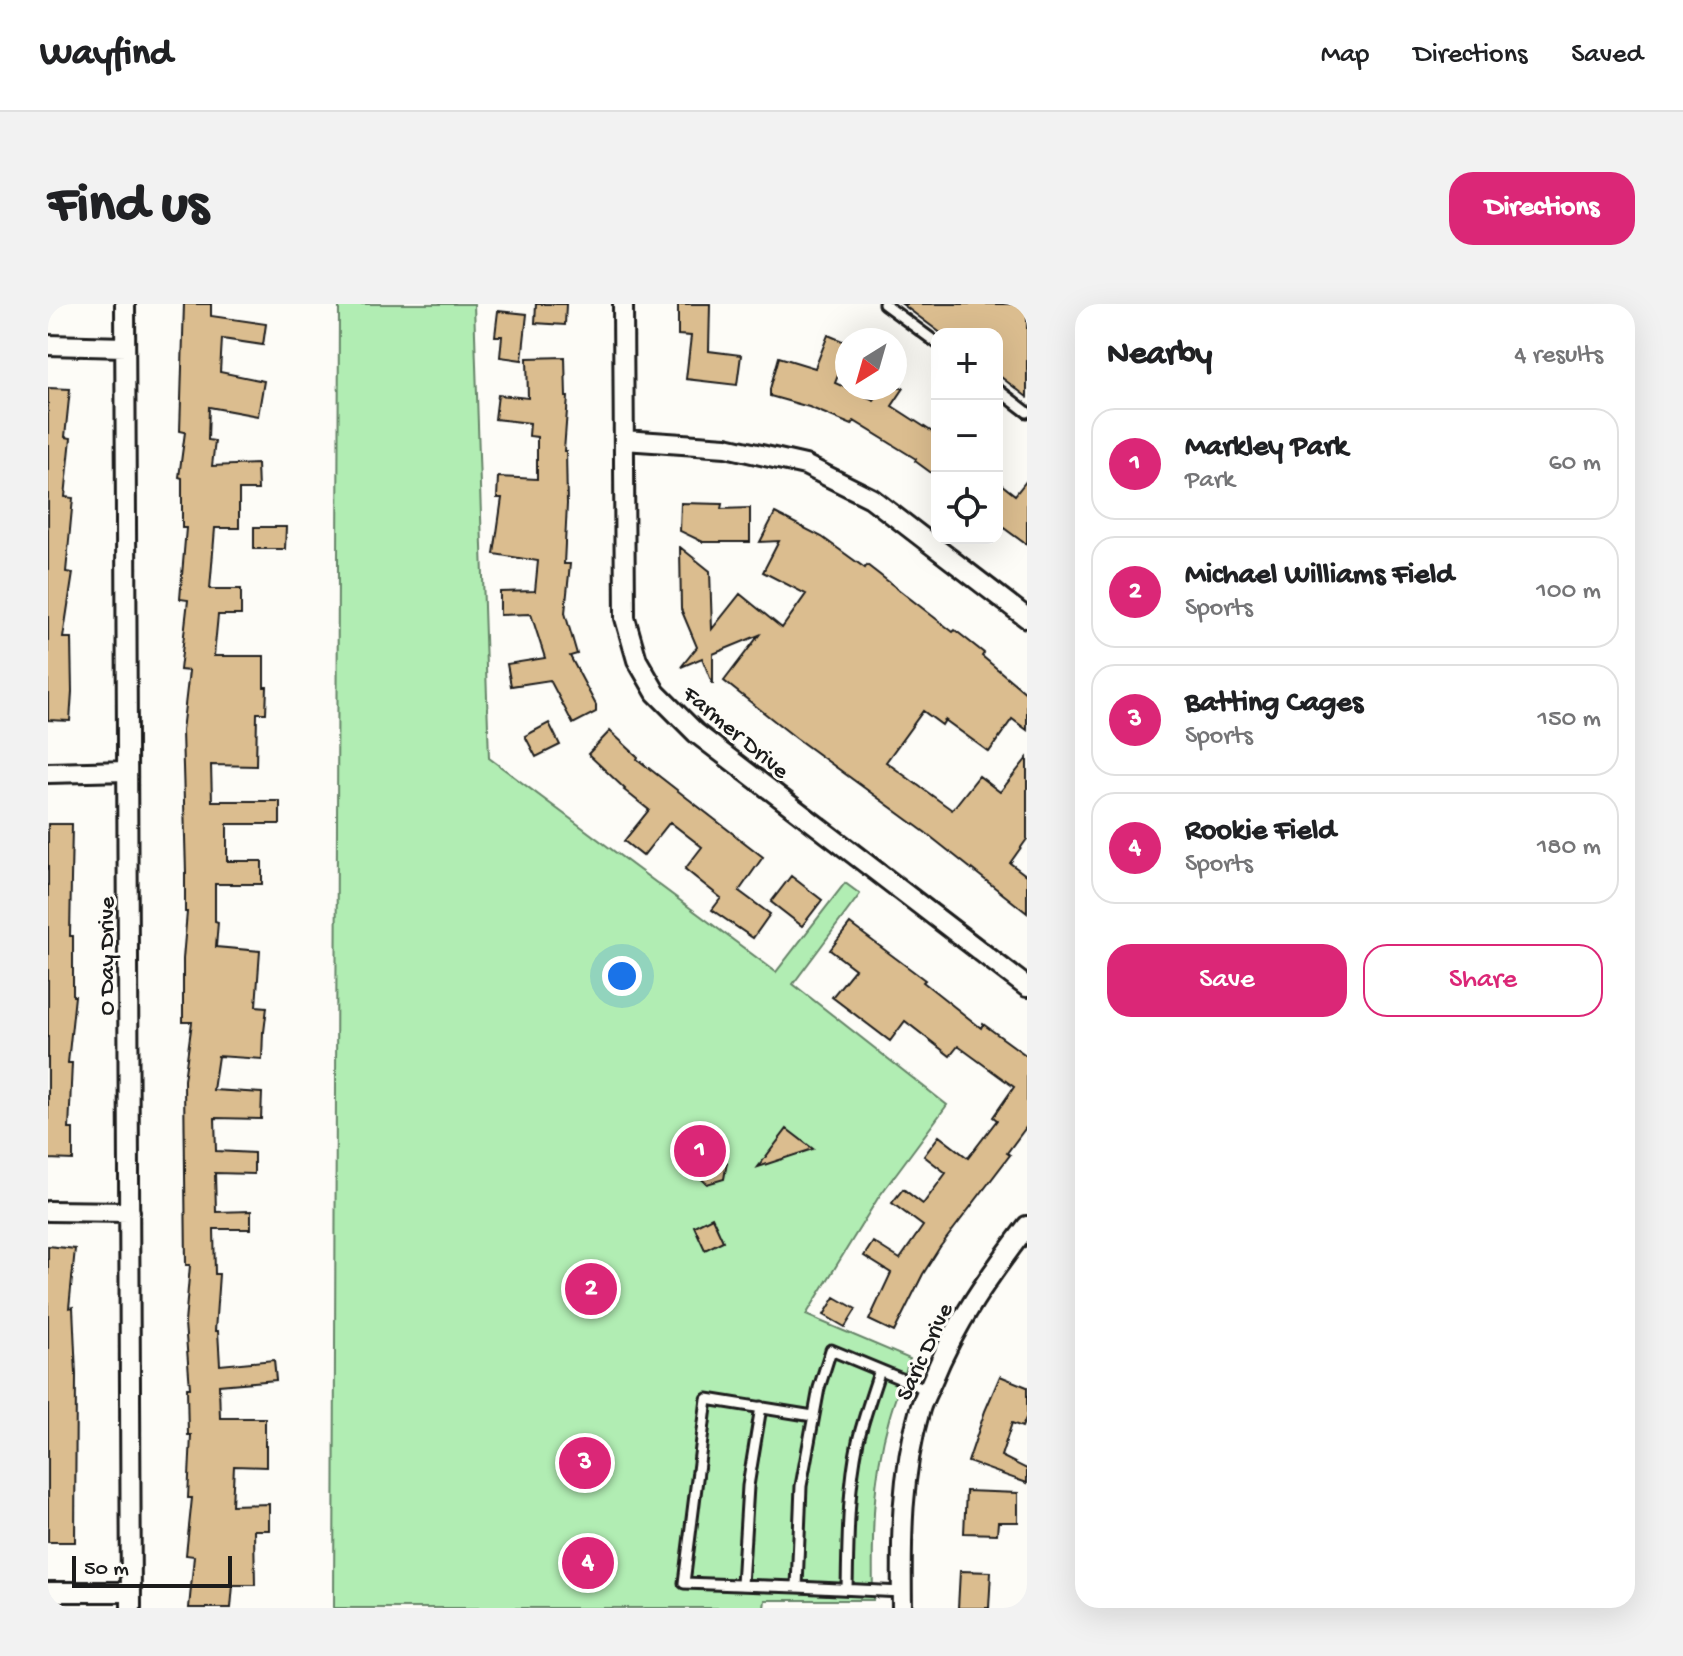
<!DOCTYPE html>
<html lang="en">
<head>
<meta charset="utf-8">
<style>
  :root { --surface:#fff; --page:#f2f2f2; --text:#202124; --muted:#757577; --line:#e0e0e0; --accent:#db2777 }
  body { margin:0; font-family:"Gochi Hand",sans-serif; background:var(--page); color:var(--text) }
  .controls { position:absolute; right:24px; top:24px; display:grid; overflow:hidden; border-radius:16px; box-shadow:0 8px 32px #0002 }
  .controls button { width:72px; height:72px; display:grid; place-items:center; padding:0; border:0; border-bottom:2px solid var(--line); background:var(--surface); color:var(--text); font:40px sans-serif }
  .compass { position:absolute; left:787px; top:24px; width:72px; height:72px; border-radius:50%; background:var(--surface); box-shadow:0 8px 32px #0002; rotate:217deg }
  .scale { position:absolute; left:24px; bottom:20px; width:160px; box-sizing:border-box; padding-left:8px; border:4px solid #1c1c1c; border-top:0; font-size:22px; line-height:28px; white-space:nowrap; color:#1c1c1c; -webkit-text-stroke:6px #fdfcf7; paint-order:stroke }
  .you { position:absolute; left:574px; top:672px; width:28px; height:28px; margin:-20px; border:6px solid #fff; border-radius:50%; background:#1a73e8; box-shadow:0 0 0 12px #1a73e833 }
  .badge { display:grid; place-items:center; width:52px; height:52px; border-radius:50%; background:var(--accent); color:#fff; font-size:26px; font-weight:700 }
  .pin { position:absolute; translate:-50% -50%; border:4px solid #fff; box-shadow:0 2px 8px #0006 }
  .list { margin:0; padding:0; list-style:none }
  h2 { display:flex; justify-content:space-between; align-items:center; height:104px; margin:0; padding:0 32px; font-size:34px }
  h2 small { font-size:26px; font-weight:400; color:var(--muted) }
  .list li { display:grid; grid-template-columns:52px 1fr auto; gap:24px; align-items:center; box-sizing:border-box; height:112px; margin:0 16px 16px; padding:0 16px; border:2px solid var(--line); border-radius:24px }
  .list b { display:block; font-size:30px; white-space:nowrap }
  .list p { margin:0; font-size:26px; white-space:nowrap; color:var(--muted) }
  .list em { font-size:26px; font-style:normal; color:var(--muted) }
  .actions { display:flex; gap:16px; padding:24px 32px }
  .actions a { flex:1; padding:18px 0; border:2px solid var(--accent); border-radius:24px; text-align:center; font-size:28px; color:var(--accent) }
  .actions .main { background:var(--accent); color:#fff }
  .icon { flex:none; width:44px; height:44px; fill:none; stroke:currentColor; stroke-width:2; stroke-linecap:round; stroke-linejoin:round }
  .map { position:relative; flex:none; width:979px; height:1304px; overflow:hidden; border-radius:24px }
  header { display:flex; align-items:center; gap:48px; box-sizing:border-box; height:112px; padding:0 40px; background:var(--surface); border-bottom:2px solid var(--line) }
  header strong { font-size:38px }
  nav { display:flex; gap:44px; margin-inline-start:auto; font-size:28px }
  .intro { display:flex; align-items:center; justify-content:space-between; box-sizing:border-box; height:192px; padding:0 48px }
  h1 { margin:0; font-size:56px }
  .button { padding:20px 36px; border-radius:24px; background:var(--accent); color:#fff; font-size:28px; font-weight:700 }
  main { display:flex; gap:48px; padding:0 48px }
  aside { flex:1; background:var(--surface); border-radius:24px; box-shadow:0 8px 32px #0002 }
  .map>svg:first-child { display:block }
</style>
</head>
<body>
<header>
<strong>Wayfind</strong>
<nav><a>Map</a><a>Directions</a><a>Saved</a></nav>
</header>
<div class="intro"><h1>Find us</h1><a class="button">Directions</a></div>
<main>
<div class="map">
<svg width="979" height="1304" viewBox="0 0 979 1304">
  <rect width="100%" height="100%" fill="#fdfcf7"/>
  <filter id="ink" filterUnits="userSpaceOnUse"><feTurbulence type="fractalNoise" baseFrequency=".0125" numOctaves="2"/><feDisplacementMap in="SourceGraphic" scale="16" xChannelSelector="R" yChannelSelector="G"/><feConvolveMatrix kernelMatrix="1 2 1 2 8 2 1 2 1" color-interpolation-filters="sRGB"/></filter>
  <g filter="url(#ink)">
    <path fill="#b1edb3" stroke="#668468" stroke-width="2" d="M291,0h135l15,454 287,214 69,-89 15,11 -67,90 154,121 -69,93 -72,117 104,44c-7,20 -16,40 -21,60 -17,59 -17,119 -16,181h-108l-1,8h-430z"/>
    <path fill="#dbbd8f" stroke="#1c1c1c" stroke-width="2" d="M136,0h27v12l55,8 -3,21 -41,-6 -2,33 44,9 -6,35 -49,-9 -1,33 7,1 -3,25 45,-2 1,26h-19v38h-24l-5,61h31v26h-23l-4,41h50v31h3l-1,26h-9l-1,53 -45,-1 1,36h68v23h-53v37h35v23h-47v37l3,1 -2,25 44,4 -4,55 11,1 -3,25h-1l-1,27 -44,-3 -5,34 49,3 -1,26 -46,-1 1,33 38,2v21l-39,-1 1,39 35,-1v18h-37l1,45h4l-4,57h3l2,34 54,-5 2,20 -57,5 1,33h45v28h1v21l-32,-1 -2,39 37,-1v26h-15l1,55h-22l-2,23h-42l5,-52 -8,-1 6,-57h-4l3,-63h-3l-1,-47h3l-5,-65 5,-58h-4l-2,-185 8,-58h-9v-63l4,-47h-2v-39h1l-4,-142 7,-60 -9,-1 8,-70 -8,-1 6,-71h-4v-50l-3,-1 6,-45 -5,-1z
      M488,0h30l-1,21 -30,-2z
      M630,0h32l-1,47 32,4 -4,30 -51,-6 5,-43 -13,-1z
      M854,0h125v93l-30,-23v-40h-55z
      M450,7l29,3 -5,46 -22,-3 2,-21h-7z
      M780,31l19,8v10l-12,30 39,17 8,-12h22l-12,18 45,29v42l-22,-16 1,-2 -62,-38 -2,4 -43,-18 -39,-11v-7l9,-32 36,11z
      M517,53l1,40h2l-4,54h2l1,53 -3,60h6l-5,49 12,41 -7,2 26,49v7l-23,12 -23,-44 -39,6 -4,-22 38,-6 -14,-44 -31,1v-23l35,-1 3,-30 -44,-7 8,-56h-5l1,-21 39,2v-42l-8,-1 1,-13 -35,-4 3,-24 30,3 -1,-40z
      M0,84l22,1 -5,48 6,1 -6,59 8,1 -7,74 7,1 -10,65h8l1,54 -2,29 -22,-1z
      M979,176v65l-30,-22v-42l18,14z
      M633,199l41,1 -1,5 29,-1v34h-47l-23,-11z
      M727,209l47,24 43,31 2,-3 86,67 2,-2 29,23 -2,3 45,38v36l-15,-11 -23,33 -44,-32 -3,5 -19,-14 -37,51 66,48 27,-34 21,16 27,-34v81l-17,24 17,13v37l-101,-80 -130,-95 -72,-57 35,-46 -46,19v29h-1l-10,-25 -21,9 16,-20 -16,-38 -1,-62 30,24 2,58 28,-35 42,34 24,-34 -43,-22 16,-31 -19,1z
      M206,223h32l-1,22h-31z
      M501,419l11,22 -24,12 -11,-21z
      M562,427l28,26 -1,2 126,98 -24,34 31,23 -17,24 -41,-28 9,-12 -36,-29 17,-22 -32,-25 -27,34 -19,-15 25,-31 -25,-20 1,-1 -37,-35z
      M0,520h24l-2,112h3v60h2l-7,67h4l-3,66h4v31l-25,-1z
      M743,572l31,24 -20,26 -31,-24z
      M802,620l75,56 -2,2 58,46 2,-4 44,32v70l-20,27 3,2 -70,92 -17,27 -29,58 -25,-12 22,-47 -27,-17 9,-14 27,17 23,-33 -31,-23 11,-14 20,15 23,-31 -22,-17 15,-20 29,22 29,-38 -4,-3 21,-30 -56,-41 -8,10 -45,-35 -15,20 -58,-44 23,-28 -25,-19z
      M739,825l26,20 -55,18z
      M667,846l12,12 -3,17 -17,5 -13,-12 4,-17z
      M664,913l11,24 -18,9 -11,-24z
      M0,942l27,3 -6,59 4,-1 3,67 -1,168h-27z
      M787,993l21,12 -11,18 -21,-12z
      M952,1072l27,11v29l-5,11 -10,-4 -11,33 26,13v14l-59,-21 17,-51z
      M918,1187l52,2v29h-20l-1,12 -33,-1z
      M912,1267l31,1 -2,36h-31z"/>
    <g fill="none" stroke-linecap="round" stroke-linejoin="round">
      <defs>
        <path id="service" d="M836,0l53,39
          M949,85l30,23
          M694,1281l6,-99 13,-79
          M749,1283l-113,-4 23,-184 106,17
          M799,1285c1,-49 1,-100 11,-148 6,-24 14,-47 22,-71
          M854,1288l-105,-5 4,-101 18,-98 12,-38 97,40"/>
        <path id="minor" d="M77,0l6,1304
          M575,0l2,314 12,42 19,33 40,40 331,254
          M0,41l77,2
          M576,136l102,7 79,18 66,33 156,120
          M0,469l79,-2
          M0,907l82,1
          M0,1288h83
          M854,1304c-1,-68 -1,-133 18,-199 3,-10 8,-19 12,-28 24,-59 57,-105 95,-155"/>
      </defs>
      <use href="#service" stroke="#1c1c1c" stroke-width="15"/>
      <use href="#minor" stroke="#1c1c1c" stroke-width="24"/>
      <use href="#service" stroke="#fdfcf7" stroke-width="9"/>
      <use href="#minor" stroke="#fdfcf7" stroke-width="18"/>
    </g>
  </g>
  <g text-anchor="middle" stroke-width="6" stroke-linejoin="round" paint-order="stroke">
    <g font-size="24" fill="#1c1c1c" stroke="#fdfcf7">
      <text transform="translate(689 427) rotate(40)" y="8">Farmer Drive</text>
      <text transform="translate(57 652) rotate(-90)" y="8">O Day Drive</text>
      <text transform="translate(875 1047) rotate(-65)" y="8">Saric Drive</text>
    </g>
  </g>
</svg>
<div class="controls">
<button>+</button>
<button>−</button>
<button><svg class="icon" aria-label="locate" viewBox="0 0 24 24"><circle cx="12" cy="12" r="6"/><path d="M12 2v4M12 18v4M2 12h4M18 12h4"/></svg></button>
</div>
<svg class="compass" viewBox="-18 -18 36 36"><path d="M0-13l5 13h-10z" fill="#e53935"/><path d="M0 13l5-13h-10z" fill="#757577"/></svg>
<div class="scale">50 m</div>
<div class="you"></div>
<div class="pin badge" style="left:652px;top:847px">1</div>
<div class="pin badge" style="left:543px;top:985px">2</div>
<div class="pin badge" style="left:537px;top:1159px">3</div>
<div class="pin badge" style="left:540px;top:1259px">4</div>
</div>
<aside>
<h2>Nearby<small>4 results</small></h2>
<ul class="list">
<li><span class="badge">1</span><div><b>Markley Park</b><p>Park</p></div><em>60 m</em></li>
<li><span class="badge">2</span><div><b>Michael Williams Field</b><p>Sports</p></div><em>100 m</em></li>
<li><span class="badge">3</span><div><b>Batting Cages</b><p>Sports</p></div><em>150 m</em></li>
<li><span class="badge">4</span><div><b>Rookie Field</b><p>Sports</p></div><em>180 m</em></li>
</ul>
<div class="actions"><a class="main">Save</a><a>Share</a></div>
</aside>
</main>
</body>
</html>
